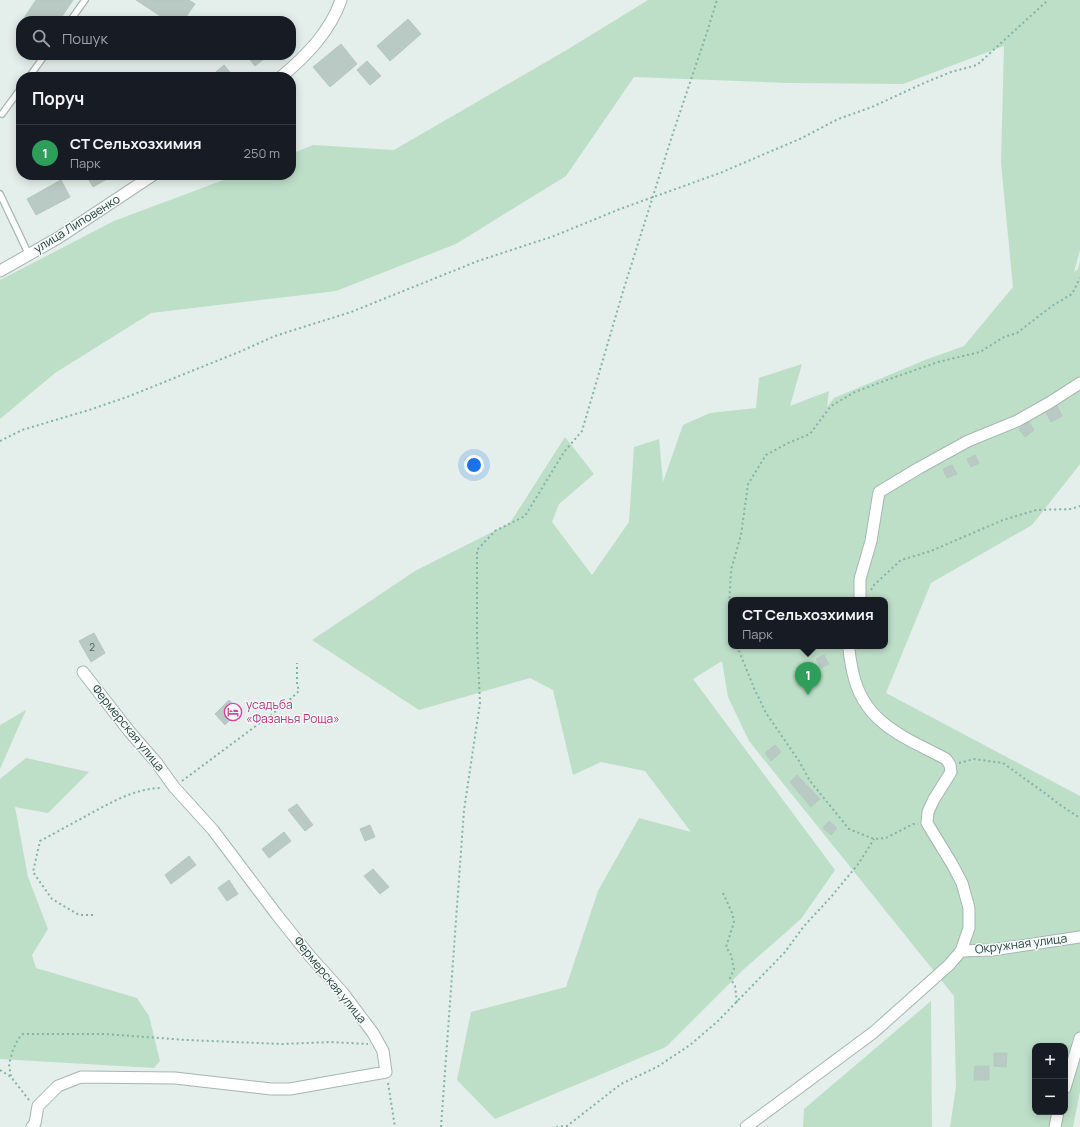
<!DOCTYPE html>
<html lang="uk">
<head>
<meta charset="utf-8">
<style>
  :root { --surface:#171b24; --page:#242831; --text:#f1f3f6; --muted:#9ea1a6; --line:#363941; --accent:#f48b5c }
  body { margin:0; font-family:Manrope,sans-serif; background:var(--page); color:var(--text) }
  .controls { position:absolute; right:12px; bottom:12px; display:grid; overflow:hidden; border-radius:8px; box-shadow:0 2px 10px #0003 }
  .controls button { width:36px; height:36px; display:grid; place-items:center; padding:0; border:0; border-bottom:1px solid var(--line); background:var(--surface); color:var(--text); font:20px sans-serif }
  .you { position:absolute; left:474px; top:465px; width:14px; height:14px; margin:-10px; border:3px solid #fff; border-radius:50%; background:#1a73e8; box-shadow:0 0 0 6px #1a73e833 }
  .badge { display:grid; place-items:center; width:26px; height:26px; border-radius:50%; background:var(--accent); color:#fff; font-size:13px; font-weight:700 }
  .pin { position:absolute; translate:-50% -33px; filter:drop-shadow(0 1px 2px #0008) }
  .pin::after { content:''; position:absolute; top:21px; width:14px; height:12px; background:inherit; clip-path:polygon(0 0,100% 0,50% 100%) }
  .popup { position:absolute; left:728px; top:597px; width:160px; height:52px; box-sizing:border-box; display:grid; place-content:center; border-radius:8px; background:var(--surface); filter:drop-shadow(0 1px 3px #0005); font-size:13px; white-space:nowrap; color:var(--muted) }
  .popup b { font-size:15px; color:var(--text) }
  .popup::after { content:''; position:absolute; left:50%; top:100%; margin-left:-8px; border:8px solid transparent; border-top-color:var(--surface) }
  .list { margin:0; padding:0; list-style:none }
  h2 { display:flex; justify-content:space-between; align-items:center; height:52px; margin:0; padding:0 16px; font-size:17px }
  h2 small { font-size:13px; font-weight:400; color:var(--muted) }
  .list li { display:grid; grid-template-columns:26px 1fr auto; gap:12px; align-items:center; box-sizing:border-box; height:56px; padding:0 16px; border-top:1px solid var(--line) }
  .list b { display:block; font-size:15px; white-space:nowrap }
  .list p { margin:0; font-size:13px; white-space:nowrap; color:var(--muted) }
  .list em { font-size:13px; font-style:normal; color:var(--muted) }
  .icon { flex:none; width:22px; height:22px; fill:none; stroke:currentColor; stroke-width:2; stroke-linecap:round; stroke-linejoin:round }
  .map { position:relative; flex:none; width:1080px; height:1127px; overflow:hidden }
  .search { position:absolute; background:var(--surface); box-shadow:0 2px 10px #0003; left:16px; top:16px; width:280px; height:44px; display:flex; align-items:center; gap:10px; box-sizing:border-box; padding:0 14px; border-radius:16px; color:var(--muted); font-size:15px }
  .panel { position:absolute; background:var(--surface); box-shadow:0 2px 10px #0003; left:16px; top:72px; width:280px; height:108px; border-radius:16px }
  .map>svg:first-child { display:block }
</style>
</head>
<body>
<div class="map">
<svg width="1080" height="1127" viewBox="0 0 1080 1127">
  <rect width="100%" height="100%" fill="#e4eeea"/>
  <path fill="#bddfc8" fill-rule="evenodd" d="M648,0h432v250l-6,22 4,-3 2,-8v203l-48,61 -101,58 -45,110 194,103v296l-7,35h-123l6,-40 -2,-91 -205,-255 -21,-44 -6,-36 -29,18 142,191 -34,49 -58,51 -77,77 -171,72 -38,-39 14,-68 95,-25 32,-96 41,-73 52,14 -46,-61 -44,-9 -28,13 -20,-85 -23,-12 -111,32 -107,-70 103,-69 95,-48 55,-86 29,37 -35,30 -7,18 40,53 37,-53 5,-75 25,-8 4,43 20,-57 27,-12 46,-5 3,-30 43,-14 -12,42 39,-15 -2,16 7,-9 91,-38 39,-14 49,-59 -12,-124 3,-117 -101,38 -115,-1 -154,-6 -68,99 -110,68 -120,47 -185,22 -96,60 -55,46v-139l114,-59 123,-46h54v-21l22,-9 81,5 176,-102zM731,600h154v46h-154zM1035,1046h30v66h-30z
    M26,710l-26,59v-44z
    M26,758l63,14 -41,41 -33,-6 13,70 20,52 -16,26 4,13 101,30 12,18 11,45 -6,7 -154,-9v-280z
    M931,1001l1,126h-129l1,-18z"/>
  <path fill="#b9c9c3" stroke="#b6c8c2" d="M36,0h37l-14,21h-37z
    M136,0h53l6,4 -12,17h-15z
    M408,19l13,15 -31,27 -13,-15z
    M341,44l16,20 -27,23 -17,-20z
    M246,55h23l-14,11z
    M367,61l14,15 -11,9 -13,-15z
    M224,65l10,12h-24z
    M86,175h28l-21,12z
    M61,180l9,17 -34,18 -9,-16z
    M1057,406l5,10 -11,6 -5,-9z
    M1029,422l5,8 -9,7 -6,-8z
    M975,455l4,8 -8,4 -4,-8z
    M952,465l5,9 -10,4 -4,-9z
    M94,633l11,20 -14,9 -12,-21z
    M824,655l5,9 -8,4 -5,-9z
    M229,700l10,10 -14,15 -10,-11z
    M775,745l6,7 -10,9 -6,-8z
    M797,775l23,24 -9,8 -21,-25z
    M297,804l16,21 -8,6 -17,-21z
    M829,821l8,7 -6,7 -8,-7z
    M370,825l5,12 -10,4 -5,-12z
    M284,832l7,9 -22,17 -7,-9z
    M189,856l7,9 -25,19 -6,-9z
    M373,869l16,18 -9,7 -16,-18z
    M229,880l9,14 -11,7 -9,-13z
    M994,1053h13l-1,14 -12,-1z
    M975,1066h14v14h-15z"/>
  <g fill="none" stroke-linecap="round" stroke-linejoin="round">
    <defs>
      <path id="lane" d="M70,21l15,-21
        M29,77l16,-22
        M2,114l19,-26
        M0,194l29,61"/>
      <path id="street" d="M281,77c25,-21 49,-45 60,-77
        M0,271l58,-33 95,-63
        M860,600v-21l11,-38 8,-49 40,-24 49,-27 49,-20 32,-18 31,-20
        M961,951l31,-1 88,-13
        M1065,1088l15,-50
        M32,1127l3,-4 3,-17 20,-20 23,-9 94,1 96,11h19l96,-17 -3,-21 -10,-18 -30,-40 -34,-38 -32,-40 -64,-85 -39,-43 -18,-25 -27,-31 -46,-59
        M746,1127l128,-95 75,-67 12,-14 8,-23v-20l-7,-25 -10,-19 -25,-41 1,-11 6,-13 17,-27 -1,-7 -4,-6c-41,-22 -82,-35 -93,-86 -2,-9 -4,-18 -4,-27
        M1055,1127l3,-15"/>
    </defs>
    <use href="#lane" stroke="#a6b6b2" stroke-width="8"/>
    <use href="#street" stroke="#a6b6b2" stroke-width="13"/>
    <path stroke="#84b2a6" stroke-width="2" stroke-dasharray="2 3" stroke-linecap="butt" d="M0,441l22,-11 67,-20 38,-13 112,-45 36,-16 76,-24 127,-51 76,-25 66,-27 100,-36 82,-35 36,-19 34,-12 52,-24 27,-11 26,-7 71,-65
      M871,590l3,-5 27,-25 30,-9 72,-31 33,-10 35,-1 9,-3
      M731,618l-2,-11 2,-37 10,-35 7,-51 18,-29 22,-12 22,-9 21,-28 24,-14 29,-11 54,-19 42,-10 24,-15 13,-4 35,-27 20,-12 8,-16
      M737,646l17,42 12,25 33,48 11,20 39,48 25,10 12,-1 27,-14h5
      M959,763l15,-4 29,4 43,31 13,10 21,14
      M182,781l102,-76 15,-14 -2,-7v-21
      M723,893l9,20 2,9 -8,25 5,8 3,14 -4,9 5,8 2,17
      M93,915h-14l-27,-16 -19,-27 7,-31c15,-8 31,-17 46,-25 24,-13 49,-28 76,-28
      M0,1070l11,7
      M388,1083l7,44
      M29,1100l-18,-23 -2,-13 4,-14 5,-11 5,-5h82l81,6 96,4 49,-2 37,2
      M441,1127l23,-317 16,-107 -3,-64v-89l18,-19 30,-15 39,-64 18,-21 42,-143 48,-152 36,-107 9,-29
      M556,1127l11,-1 54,-42 36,-17 33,-22 27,-23 68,-70 19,-26 27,-29 28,-34 15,-24"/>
    <use href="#lane" stroke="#fff" stroke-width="5.5"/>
    <use href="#street" stroke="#fff" stroke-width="11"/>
  </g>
  <defs>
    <symbol id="hotel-ring" viewBox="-11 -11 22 22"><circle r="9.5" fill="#f5faf8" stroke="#d1479c" stroke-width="1.5"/><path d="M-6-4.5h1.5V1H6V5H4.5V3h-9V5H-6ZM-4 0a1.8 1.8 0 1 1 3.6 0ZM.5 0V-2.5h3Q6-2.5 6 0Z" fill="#d1479c"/></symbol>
  </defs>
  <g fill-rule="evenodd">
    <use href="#hotel-ring" x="223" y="702" width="20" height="20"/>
  </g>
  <g text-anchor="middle" stroke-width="3" stroke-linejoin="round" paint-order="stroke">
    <g font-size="10" fill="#48625c">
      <text x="92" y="651">2</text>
    </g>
    <g font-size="12" fill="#23403a" stroke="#f5faf8">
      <text transform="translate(77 224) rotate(-32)" y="4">улица Липовенко</text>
      <text transform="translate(128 728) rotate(51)" y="4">Фермерская улица</text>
      <text transform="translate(1021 944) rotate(-7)" y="4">Окружная улица</text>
      <text transform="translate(330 980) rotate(51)" y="4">Фермерская улица</text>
    </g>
    <g font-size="12" fill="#b23c85" stroke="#f5faf8" text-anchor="start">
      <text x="246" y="709">усадьба<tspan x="246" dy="14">«Фазанья Роща»</tspan></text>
    </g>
  </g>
</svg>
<div class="controls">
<button>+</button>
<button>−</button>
</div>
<div class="you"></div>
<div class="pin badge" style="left:808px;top:695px;background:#2e9e5b">1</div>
<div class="popup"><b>СТ Сельхозхимия</b>Парк</div>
<div class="search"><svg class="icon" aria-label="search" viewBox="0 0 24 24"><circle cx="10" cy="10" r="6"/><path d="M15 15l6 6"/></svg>Пошук</div>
<section class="panel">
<h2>Поруч<small></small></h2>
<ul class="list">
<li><span class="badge" style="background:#2e9e5b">1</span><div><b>СТ Сельхозхимия</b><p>Парк</p></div><em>250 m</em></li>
</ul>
</section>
</div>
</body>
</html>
